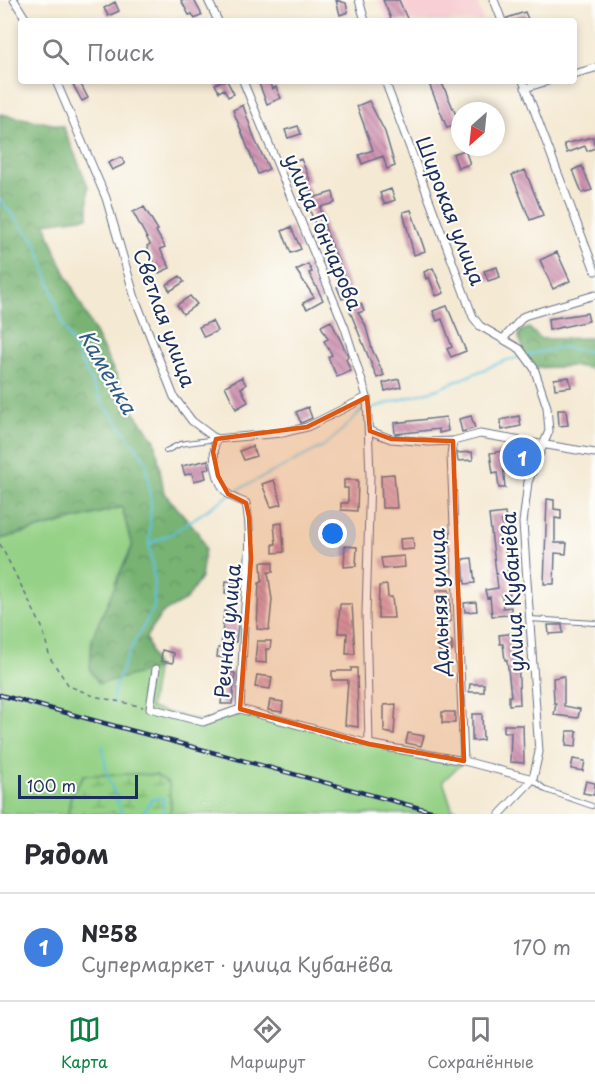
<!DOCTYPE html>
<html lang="ru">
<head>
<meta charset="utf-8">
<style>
  :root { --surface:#fff; --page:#f2f2f3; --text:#2b2b33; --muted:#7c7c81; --line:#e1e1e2; --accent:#0b8043 }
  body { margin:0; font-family:"Playpen Sans",sans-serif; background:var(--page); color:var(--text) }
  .compass { position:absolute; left:451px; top:102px; width:54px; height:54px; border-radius:50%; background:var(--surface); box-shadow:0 3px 9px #0003; rotate:207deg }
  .scale { position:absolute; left:18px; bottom:15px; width:120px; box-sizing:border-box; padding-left:6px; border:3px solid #1b2f5e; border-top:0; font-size:16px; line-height:21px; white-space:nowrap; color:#1b2f5e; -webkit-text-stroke:4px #fdfcf7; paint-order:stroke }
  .you { position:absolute; left:333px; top:534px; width:21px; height:21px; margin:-15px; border:4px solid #fff; border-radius:50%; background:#1a73e8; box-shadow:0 0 0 9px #1a73e833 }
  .badge { display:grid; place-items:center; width:39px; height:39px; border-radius:50%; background:var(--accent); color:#fff; font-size:20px; font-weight:700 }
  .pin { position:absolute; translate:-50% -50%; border:3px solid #fff; box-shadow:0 2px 6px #0006 }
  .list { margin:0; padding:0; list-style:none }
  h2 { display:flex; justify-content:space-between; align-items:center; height:78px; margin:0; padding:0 24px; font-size:26px }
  h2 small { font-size:20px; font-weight:400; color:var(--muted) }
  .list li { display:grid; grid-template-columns:39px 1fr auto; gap:18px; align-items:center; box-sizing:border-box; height:108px; padding:0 24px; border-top:2px solid var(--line) }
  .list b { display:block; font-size:22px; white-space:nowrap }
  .list p { margin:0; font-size:20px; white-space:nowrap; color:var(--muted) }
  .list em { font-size:20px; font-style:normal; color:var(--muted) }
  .icon { flex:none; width:33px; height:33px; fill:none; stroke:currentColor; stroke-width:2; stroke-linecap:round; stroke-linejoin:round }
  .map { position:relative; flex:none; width:595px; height:814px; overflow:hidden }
  .search { position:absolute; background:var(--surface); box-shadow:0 3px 9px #0003; left:18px; right:18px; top:18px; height:66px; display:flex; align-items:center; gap:15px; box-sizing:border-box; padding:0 21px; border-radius:6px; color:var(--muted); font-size:22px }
  .sheet { height:186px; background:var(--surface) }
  nav { display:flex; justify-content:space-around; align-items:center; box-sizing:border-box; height:84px; border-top:2px solid var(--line); background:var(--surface); font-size:16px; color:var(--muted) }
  nav a { display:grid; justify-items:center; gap:3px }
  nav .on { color:var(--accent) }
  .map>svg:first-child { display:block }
</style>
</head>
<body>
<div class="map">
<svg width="595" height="814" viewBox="0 0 595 814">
  <defs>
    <pattern id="forest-crowns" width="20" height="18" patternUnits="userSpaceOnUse" patternTransform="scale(1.5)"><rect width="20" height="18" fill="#78b373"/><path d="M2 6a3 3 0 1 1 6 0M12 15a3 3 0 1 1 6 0" fill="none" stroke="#629262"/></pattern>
    <pattern id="wetland-marsh" width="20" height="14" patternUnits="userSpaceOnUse" patternTransform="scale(1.5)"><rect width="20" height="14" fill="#95d186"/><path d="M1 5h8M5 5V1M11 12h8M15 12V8" fill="none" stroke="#79aa71"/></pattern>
    <pattern id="building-back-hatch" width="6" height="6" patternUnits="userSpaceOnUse" patternTransform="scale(1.5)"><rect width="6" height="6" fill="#cf92b1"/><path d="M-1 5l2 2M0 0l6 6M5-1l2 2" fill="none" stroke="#a77893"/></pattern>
  </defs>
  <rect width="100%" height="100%" fill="#fdfcf7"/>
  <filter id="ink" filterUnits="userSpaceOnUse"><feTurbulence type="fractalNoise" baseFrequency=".0167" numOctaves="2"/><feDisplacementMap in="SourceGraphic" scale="12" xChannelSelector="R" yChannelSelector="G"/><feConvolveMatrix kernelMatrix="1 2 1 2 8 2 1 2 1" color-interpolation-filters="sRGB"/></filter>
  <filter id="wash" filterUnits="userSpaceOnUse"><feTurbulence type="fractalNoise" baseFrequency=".008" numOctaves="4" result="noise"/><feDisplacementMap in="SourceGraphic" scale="24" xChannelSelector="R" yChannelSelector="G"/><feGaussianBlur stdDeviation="1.35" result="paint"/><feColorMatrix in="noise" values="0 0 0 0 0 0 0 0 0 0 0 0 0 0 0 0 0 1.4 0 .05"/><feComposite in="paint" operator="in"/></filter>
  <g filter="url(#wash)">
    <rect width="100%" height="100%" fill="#f4e9d3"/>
    <path fill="#f7cfd4" d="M378,0h98l7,21h-95z"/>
    <path fill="#95d186" stroke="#588072" stroke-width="1.5" d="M122,507l10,40 -17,36 41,86 -6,39 53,14 37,-13 106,29 118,23 -21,20 9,27 12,6h-295l2,-14 -15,-25h-72l-13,20 -3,19h-68v-275z"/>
    <path fill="url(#forest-crowns)" stroke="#4a7168" stroke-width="1.5" d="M0,114l63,12 25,60v31l-43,6 15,39 74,150 21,28 9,53 35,40 6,15 -4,30 -15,22 -24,13 -16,24 10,32 -57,15 -9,-14 2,-32 40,-91 -10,-40 -122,32z
      M529,328l12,11 54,-1v31l-20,-3 -41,2 -14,-19 3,-2 -4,-9 1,-7z"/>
    <path fill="url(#wetland-marsh)" stroke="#588072" stroke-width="1.5" d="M136,774l20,1 13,8 2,26 -2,5h-101l3,-19 13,-20z"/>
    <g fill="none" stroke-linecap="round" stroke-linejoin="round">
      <path stroke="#60c3de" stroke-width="2" d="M0,200l37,44 27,83 36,72 46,62 5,43 -2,40 5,34v30l-25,44 -15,38 -2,14
        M149,544l25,-12 63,-42 85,-43 14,-11 25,-25 77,-22 66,-28 57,-14 34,5
        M103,746l3,25 16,43
        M142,814l10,-15 11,-1v16"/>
    </g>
    <g id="blocks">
      <path fill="url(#building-back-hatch)" d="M181,0h13l8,15 -7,4 -3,-5 -3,1z
        M336,0l10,3 2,9 -8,3z
        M383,0h16l9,21h-16z
        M115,2l4,9 -11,5 -4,-8z
        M525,12l3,7 -20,2 -1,-3z
        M71,81h8l9,17 -6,3z
        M221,81h6l7,13 -6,3 -4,-8 -5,3 -4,-8z
        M258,81h11l3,8 4,-2 5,11 -14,6z
        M428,81h13l19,43 -13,4z
        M369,101l16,31 10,34 -8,3 -4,-13 -21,8 -3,-9 14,-5 -16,-44z
        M243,105l12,35 14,29 -11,5 -25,-64z
        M298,126l3,8 -13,4 -3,-8z
        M593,137l2,11 -8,3 -2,-5 -18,7 -3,-9z
        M465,150l5,14 -12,4 -5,-14z
        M121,157l4,7 -13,6 -4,-7z
        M301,159l9,21 -4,2 7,16 20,-6 2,11 -15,4 6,24 26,64 -10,4 -5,-12 3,-1 -49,-123z
        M582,166l10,24 -10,3 -9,-23z
        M525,170l18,45 -13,5 -18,-45z
        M391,189l4,11 -11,4 -4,-11z
        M144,207l14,23 -2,1 9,16 -5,2 10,19 -11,5 -12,-27 3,-2 -17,-32z
        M411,210l14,41 -11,4 -11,-43z
        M291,227l10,22 -10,4 -9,-22z
        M557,252l13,29 -17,8 -13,-29z
        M308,264l4,8 -3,1 14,27 -16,9 -4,-6 11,-6 -18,-27z
        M497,267l3,10 -12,4 -4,-10z
        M433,268l11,25 -8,3 -7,-19 -3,2 -2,-7z
        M180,276l4,6 -14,9 -4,-6z
        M190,296l7,8 -14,10 -6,-9z
        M361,304l3,7 -6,2 7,11 7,25 12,26 -7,3 -28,-69z
        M447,306l19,45 -15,6 -4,-8 5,-2 -10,-28 -5,2 -4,-10z
        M587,313l2,8 -40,9 -1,-11z
        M212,321l5,10 -13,6 -5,-10z
        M331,321l17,35 -2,3 5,12 -14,6 -9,-20 4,-2 -8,-14 4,-2 -7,-13z
        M242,377l4,8 -5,3 7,14 -12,7 -11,-23z
        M569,377l2,10 -16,2 -1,-10z
        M399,379l2,8 -16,4 -2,-8z
        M308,407l4,11 -11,5 -5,-11z
        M558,410h8l2,15 -9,1z
        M471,416l4,12 -13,4 -3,-13z
        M519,416l2,10 -19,4 -2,-10z
        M446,417l2,14 -9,2v-4l-44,5 -1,-11z
        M252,446l4,10 -12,4 -4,-9z
        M502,451l3,37h-6l-2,-16 -4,1 -3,-20z
        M517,451l10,1 -1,11 -11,-2z
        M472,452l1,8 -15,1 -1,-8z
        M208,460l2,8 -6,2 2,8 -12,3 -2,-8 -7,2 -3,-9z
        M394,474l3,34h-15l-1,-33z
        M274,480l8,24 -11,3 -9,-23z
        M344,480h14l-1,31 -16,-1v-7h7v-15h-4z
        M547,499l7,1v9l7,1v9l-6,-1v25h12l-1,11 -11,-1 -1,31h-10z
        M505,513l1,8h-4l8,73 -8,1 1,13 8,-1v8l-19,1 -2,-19 -3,1 -2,-8 13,-2 -9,-73z
        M282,523l2,29 -11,1v-9h3l-2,-20z
        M413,538l1,11 -13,1 -1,-11z
        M345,546l12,1 -1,19 -12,1z
        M404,556l1,11 -22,2 -2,-11z
        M472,558l3,25 -10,1 -2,-25z
        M261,562h12v10h-5l4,28 -3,30 -12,-1 2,-46 3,-1z
        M226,581l13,1v11h-14z
        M387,585l1,12h4l2,21h-16l1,-32z
        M437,590h12l2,31 -13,1z
        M476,602l1,9 -12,1 -1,-9z
        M340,604h12l3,50h-9l1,-21h-9z
        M224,611l13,1 1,13 -2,17 -7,-1 -2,17 -10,-1 1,-9h3z
        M548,625h14l1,8 -14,1z
        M517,633l3,71 -11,1v-9h2l-4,-36h-2l-2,-16h-3l-1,-9z
        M257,641h14l-1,8h-4v14l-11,-1z
        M439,641h13v10h-13z
        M162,650l12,3 -1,10 -12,-2z
        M351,668h6l1,59 -13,-2 3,-45h-16v-9h19z
        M224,671l11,2 -3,31h-11z
        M257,675l15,2 -2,12 -15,-2z
        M564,676v30l16,3 -2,9 -24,-3 2,-12h-2l-1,-25z
        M470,684h14v8h-15z
        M270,700l13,2 -1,10 -14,-2z
        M396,704l-2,30 -10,-2v-27z
        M442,712h13v11h-13z
        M472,714h10l1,26 -11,1z
        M504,725h19l1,38 -14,-1 1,-30h-7z
        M567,731h10l-1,16 -10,-1z
        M408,733l16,3 -3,10 -15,-3z
        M573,759l12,2 -2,10 -12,-2z
        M586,781l9,2 -1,12 -11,-2z"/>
    </g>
  </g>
  <g filter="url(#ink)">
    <use href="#blocks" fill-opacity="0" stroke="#677087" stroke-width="1.5"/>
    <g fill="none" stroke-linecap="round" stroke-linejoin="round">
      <defs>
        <path id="lane" d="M166,451l14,-7 36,-5
          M530,619l65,4
          M533,780l13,10 46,16"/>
        <path id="street" d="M14,0l13,21
          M208,0l10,21
          M359,0l6,21
          M494,0l8,21
          M574,74l21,-6
          M56,81l50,117 29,100 39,99 18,24 24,18 66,-6 25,-6 60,-30
          M243,81l102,247 22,69 3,79 -4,138 3,130
          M385,81l88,236 7,9 40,23 14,19 13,39 2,24 -21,51 -5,41 16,229 -6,27 -33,35
          M523,81l72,190
          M525,88l23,-7
          M503,339l21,-23 71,-21
          M370,431l21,8 38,3 24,-1 27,-7 115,19
          M216,439c-4,16 -1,44 13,56 4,3 12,6 17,8 7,37 2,66 -1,103 -2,34 -3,68 -5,103
          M453,441l-2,14 13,306
          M156,669l-6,39 53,14 37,-13
          M240,709l129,35 95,17 69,18"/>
      </defs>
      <use href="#lane" stroke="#677087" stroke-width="6"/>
      <use href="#street" stroke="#677087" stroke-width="9"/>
      <path stroke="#677087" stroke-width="1.5" stroke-dasharray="4.5 4.5" stroke-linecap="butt" d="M0,544l42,83 8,31 19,28 25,10 49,11"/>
      <use href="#lane" stroke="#fff" stroke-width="4"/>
      <use href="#street" stroke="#fff" stroke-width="7"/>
      <defs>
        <path id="rail" d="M0,695l442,119"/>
      </defs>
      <use href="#rail" stroke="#1b2f5e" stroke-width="4.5"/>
      <use href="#rail" stroke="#fdfcf7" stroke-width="2" stroke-dasharray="7" stroke-linecap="butt"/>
    </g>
  </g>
  <path fill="#de5710" fill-opacity="0.2" stroke="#de5710" stroke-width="4.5" stroke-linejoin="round" d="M367,397l3,34 21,8 62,2 11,320 -95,-17 -129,-35 11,-150 -2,-42 -3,-14 -18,-9 -10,-18 -5,-24 3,-13 91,-12z"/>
  <g text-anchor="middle" stroke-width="4.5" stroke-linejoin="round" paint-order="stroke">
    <g font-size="20" fill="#1b2f5e" stroke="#fdfcf7">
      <text transform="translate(450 211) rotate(69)" y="7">Широкая улица</text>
      <text transform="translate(323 232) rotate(67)" y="7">улица Гончарова</text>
      <text transform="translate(164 318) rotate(70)" y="7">Светлая улица</text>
      <text transform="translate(513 592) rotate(-93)" y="7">улица Кубанёва</text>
      <text transform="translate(440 602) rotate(-92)" y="7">Дальняя улица</text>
      <text transform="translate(228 631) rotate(-85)" y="7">Речная улица</text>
    </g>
    <g font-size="21" font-style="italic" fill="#305b84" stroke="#fdfcf7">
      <text transform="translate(107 372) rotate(60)" y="7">Каменка</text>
    </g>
  </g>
</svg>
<svg class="compass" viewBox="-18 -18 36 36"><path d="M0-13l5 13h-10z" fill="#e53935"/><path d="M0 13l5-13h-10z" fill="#7c7c81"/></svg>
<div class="scale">100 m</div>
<div class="you"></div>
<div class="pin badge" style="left:522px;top:457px;background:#3f7fe0">1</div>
<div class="search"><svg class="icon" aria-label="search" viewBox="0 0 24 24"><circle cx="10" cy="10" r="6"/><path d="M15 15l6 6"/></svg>Поиск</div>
</div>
<section class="sheet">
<h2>Рядом<small></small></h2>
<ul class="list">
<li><span class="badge" style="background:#3f7fe0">1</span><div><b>№58</b><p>Супермаркет · улица Кубанёва</p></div><em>170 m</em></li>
</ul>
</section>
<nav>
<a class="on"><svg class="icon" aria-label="map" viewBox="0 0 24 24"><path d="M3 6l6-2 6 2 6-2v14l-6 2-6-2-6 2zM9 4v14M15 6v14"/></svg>Карта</a>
<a><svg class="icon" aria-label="directions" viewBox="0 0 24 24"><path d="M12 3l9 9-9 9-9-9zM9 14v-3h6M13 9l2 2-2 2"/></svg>Маршрут</a>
<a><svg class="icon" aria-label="saved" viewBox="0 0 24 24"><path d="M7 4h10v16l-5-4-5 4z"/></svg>Сохранённые</a>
</nav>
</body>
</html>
